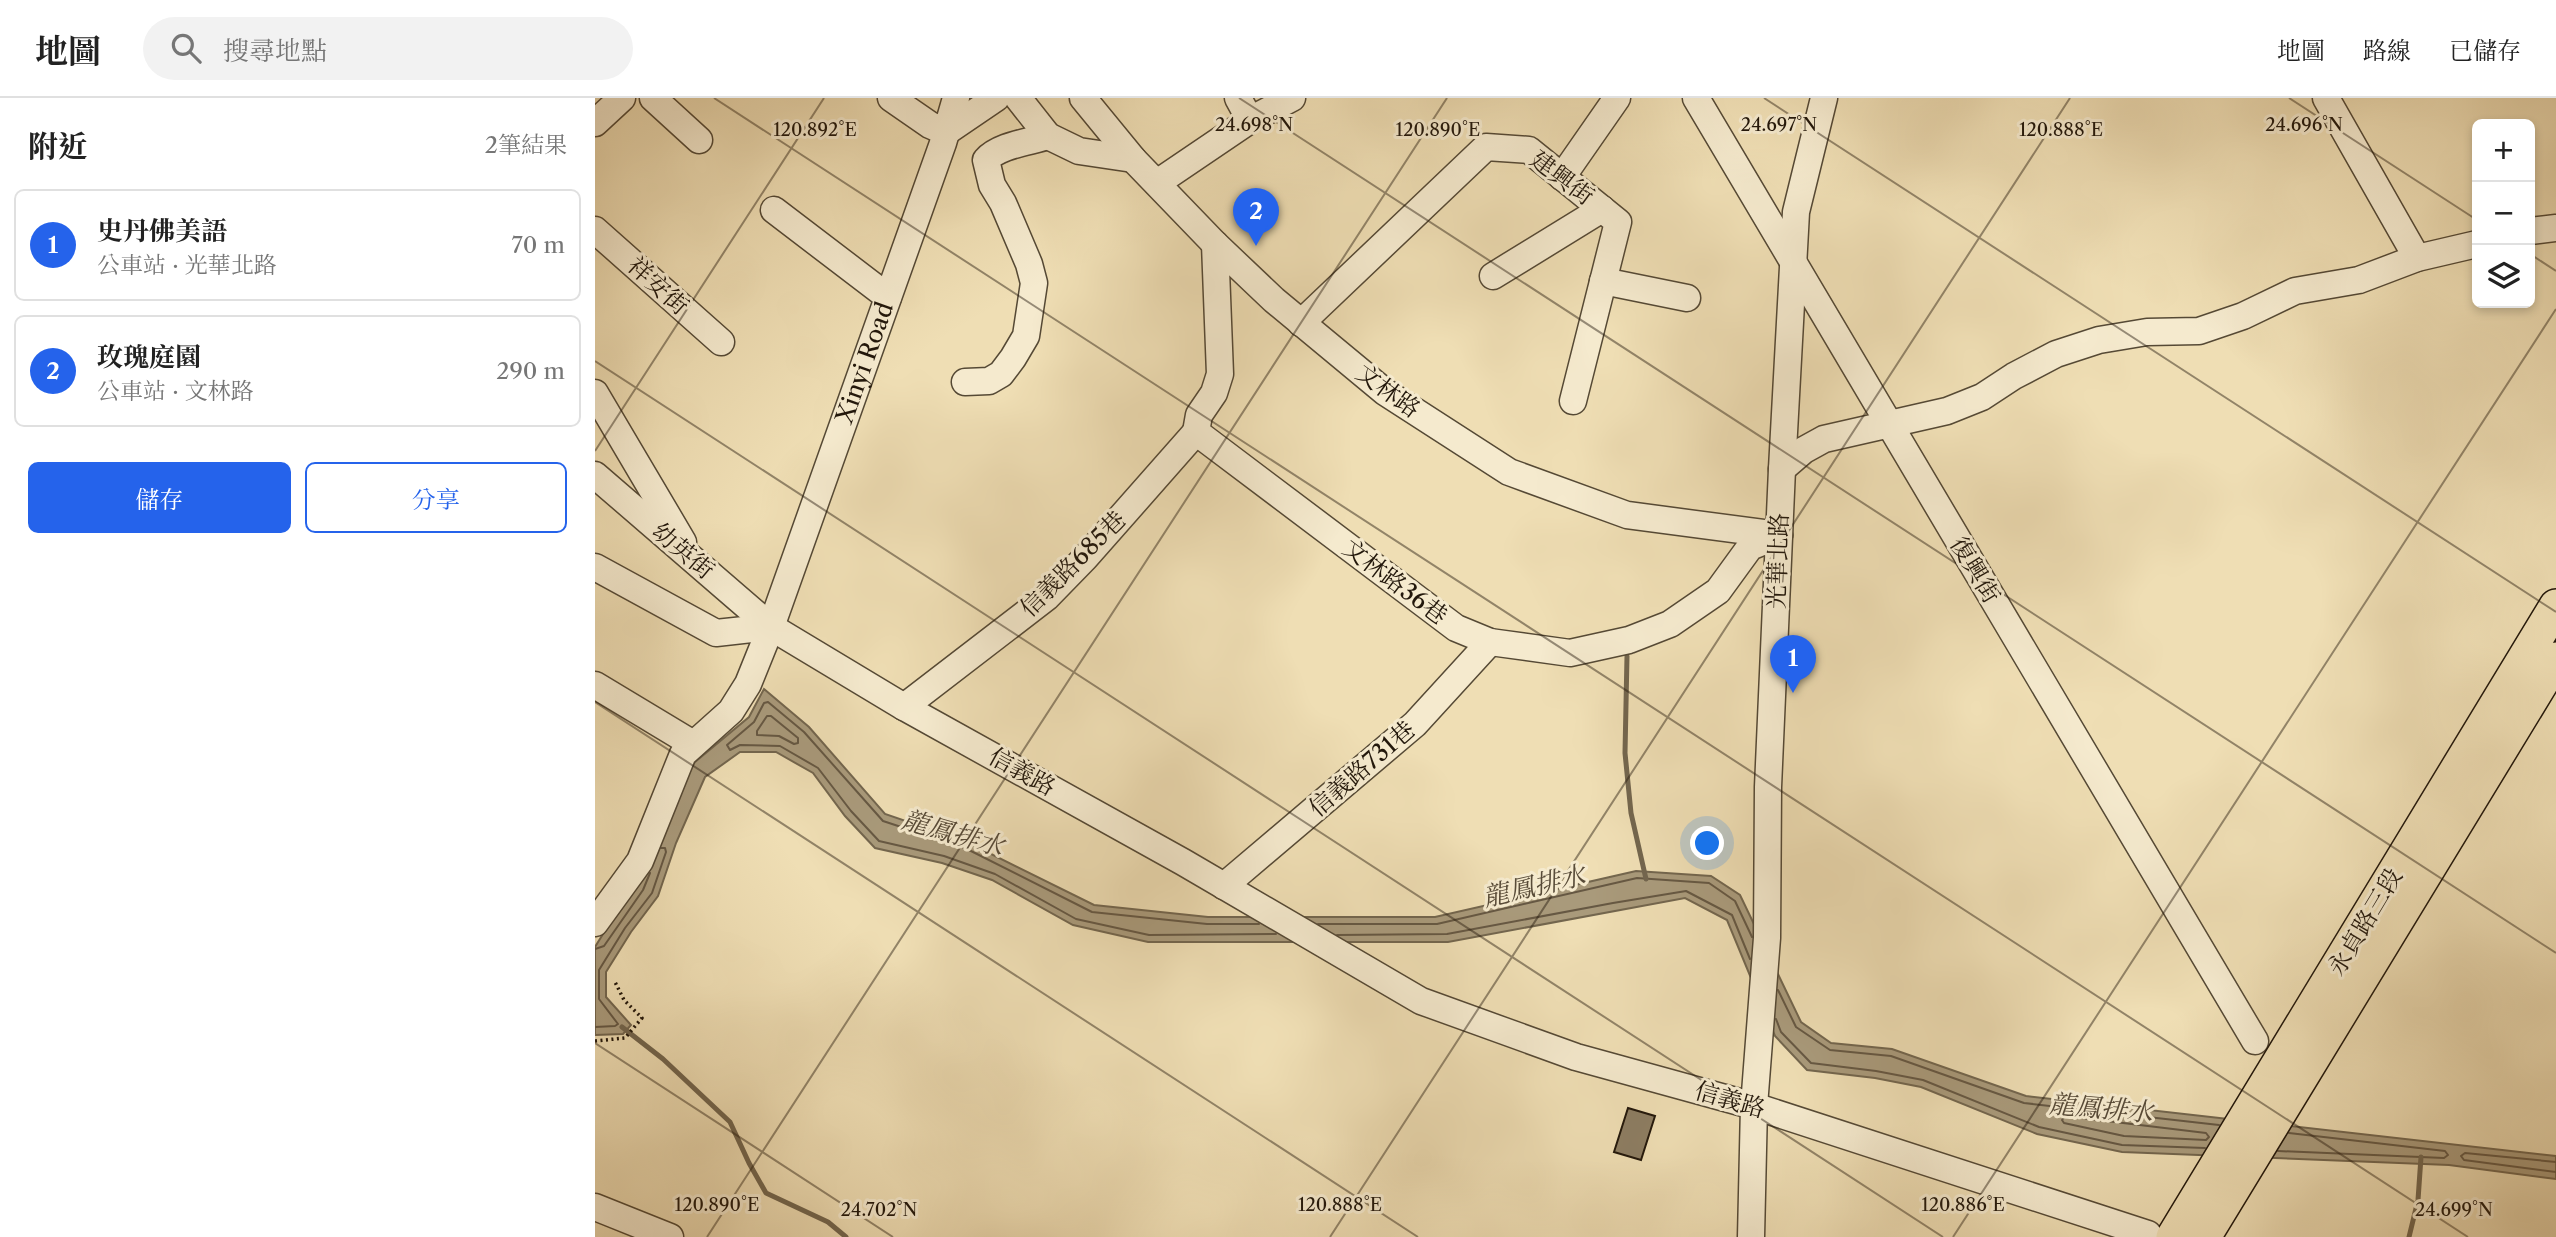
<!DOCTYPE html>
<html lang="zh-TW">
<head>
<meta charset="utf-8">
<style>
  :root { --surface:#fff; --page:#f2f2f2; --text:#222; --muted:#767676; --line:#e0e0e0; --accent:#2563eb }
  body { margin:0; font-family:"Libre Caslon Text","Noto Serif TC",serif; background:var(--page); color:var(--text) }
  .controls { position:absolute; right:21px; top:21px; display:grid; overflow:hidden; border-radius:10px; box-shadow:0 4px 10px #0003 }
  .controls button { width:63px; height:63px; display:grid; place-items:center; padding:0; border:0; border-bottom:2px solid var(--line); background:var(--surface); color:var(--text); font:35px sans-serif }
  .you { position:absolute; left:1113px; top:746px; width:24px; height:24px; margin:-18px; border:5px solid #fff; border-radius:50%; background:#1a73e8; box-shadow:0 0 0 10px #1a73e833 }
  .badge { display:grid; place-items:center; width:46px; height:46px; border-radius:50%; background:var(--accent); color:#fff; font-size:23px; font-weight:700 }
  .pin { position:absolute; translate:-50% -58px; filter:drop-shadow(0 2px 4px #0008) }
  .pin::after { content:''; position:absolute; top:37px; width:24px; height:21px; background:inherit; clip-path:polygon(0 0,100% 0,50% 100%) }
  .list { margin:0; padding:0; list-style:none }
  h2 { display:flex; justify-content:space-between; align-items:center; height:91px; margin:0; padding:0 28px; font-size:30px }
  h2 small { font-size:23px; font-weight:400; color:var(--muted) }
  .list li { display:grid; grid-template-columns:46px 1fr auto; gap:21px; align-items:center; box-sizing:border-box; height:112px; margin:0 14px 14px; padding:0 14px; border:2px solid var(--line); border-radius:10px }
  .list b { display:block; font-size:26px; white-space:nowrap }
  .list p { margin:0; font-size:23px; white-space:nowrap; color:var(--muted) }
  .list em { font-size:23px; font-style:normal; color:var(--muted) }
  .actions { display:flex; gap:14px; padding:21px 28px }
  .actions a { flex:1; padding:16px 0; border:2px solid var(--accent); border-radius:10px; text-align:center; font-size:24px; color:var(--accent) }
  .actions .main { background:var(--accent); color:#fff }
  .icon { flex:none; width:38px; height:38px; fill:none; stroke:currentColor; stroke-width:2; stroke-linecap:round; stroke-linejoin:round }
  .map { position:relative; flex:none; width:1961px; height:1139px; overflow:hidden }
  header { display:flex; align-items:center; gap:42px; box-sizing:border-box; height:98px; padding:0 35px; background:var(--surface); border-bottom:2px solid var(--line) }
  header strong { font-size:33px }
  nav { display:flex; gap:38px; margin-inline-start:auto; font-size:24px }
  .search { width:490px; height:63px; background:var(--page); display:flex; align-items:center; gap:18px; box-sizing:border-box; padding:0 24px; border-radius:38px; color:var(--muted); font-size:26px }
  main { display:flex }
  aside { flex:1; background:var(--surface) }
  .map>svg:first-child { display:block }
</style>
</head>
<body>
<header>
<strong>地圖</strong>
<div class="search"><svg class="icon" aria-label="search" viewBox="0 0 24 24"><circle cx="10" cy="10" r="6"/><path d="M15 15l6 6"/></svg>搜尋地點</div>
<nav><a>地圖</a><a>路線</a><a>已儲存</a></nav>
</header>
<main>
<aside>
<h2>附近<small>2筆結果</small></h2>
<ul class="list">
<li><span class="badge">1</span><div><b>史丹佛美語</b><p>公車站 · 光華北路</p></div><em>70 m</em></li>
<li><span class="badge">2</span><div><b>玫瑰庭園</b><p>公車站 · 文林路</p></div><em>290 m</em></li>
</ul>
<div class="actions"><a class="main">儲存</a><a>分享</a></div>
</aside>
<div class="map">
<svg width="1961" height="1139" viewBox="0 0 1961 1139">
  <rect width="100%" height="100%" fill="#efdeb4"/>
  <filter id="stains"><feTurbulence type="fractalNoise" baseFrequency=".00286" numOctaves="4"/><feColorMatrix values="0 0 0 0 .2 0 0 0 0 .09 0 0 0 0 .02 0 0 0 .5 -.17"/></filter>
  <radialGradient id="worn" r=".72"><stop offset=".6" stop-color="#630" stop-opacity="0"/><stop offset="1" stop-color="#630" stop-opacity=".3"/></radialGradient>
  <path fill="#a99a7b" stroke="#73664e" stroke-width="2" d="M169,591l45,38 76,87 82,28 127,63 114,12h227l201,-46 75,5 29,19 61,127 30,21 61,6 134,47 530,60v23l-107,-14 -327,-13 -85,-18 -116,-47 -46,-9 -68,-8 -32,-34 -48,-116 -42,-22 -237,44h-300l-75,-17 -81,-45 -50,-17 -67,-15 -30,-32 -32,-43 -37,-21h-36l-35,25 -29,66 -18,53 -27,36 -25,40v25l25,28 -8,9 -28,1v-88l18,-29 65,-131 17,-25 54,-45z"/>
  <g fill="none" stroke-linecap="round" stroke-linejoin="round">
    <path stroke="#665843" stroke-width="2" d="M176,618l27,22v5l-4,1 -15,-8 -22,-1v-4l10,-15z
      M664,826h-52l-115,-12 -127,-64 -82,-27 -79,-89 -36,-30 -4,1 -10,19 -27,23 3,5 10,-5 40,1 38,22 33,43 28,30 65,15 51,18 81,45 73,16 127,-1
      M723,826h119l200,-46 72,5 26,18 17,36
      M742,837l110,-1 166,-31 73,-12 46,24 18,44
      M0,851l9,-3 39,-56 7,-17
      M1183,892l18,37 34,23 61,6 133,47 195,22
      M1181,921l5,13 30,31 65,8 47,9 116,47 83,18 83,3
      M0,929l20,-1 3,-2 -19,-25v-29l26,-42 27,-35 14,-41 -1,-4h-4
      M1470,1018l141,17 3,4 -3,3 -82,-4 -60,-13 -2,-3z
      M1683,1053l166,7 4,-3 -3,-4 -156,-18
      M1961,1064l-91,-9 -4,3 3,4 92,12"/>
    <path stroke="#73664e" stroke-width="5" d="M1032,558l-2,97 6,60 15,66
      M27,929l41,32 67,63 19,41 17,30 62,29 18,15
      M1814,1139l9,-37 3,-43"/>
  </g>
  <path fill="#8d7e63" stroke="#22170b" stroke-width="2" d="M1033,1010l27,8 -14,44 -27,-8z"/>
  <g fill="none" stroke-linecap="round" stroke-linejoin="round">
    <defs>
      <g id="minor">
        <path d="M58,0l46,42"/>
        <path d="M296,0l39,27 16,7 50,-34"/>
        <path d="M423,0l30,38 31,15 54,8"/>
        <path d="M488,0l50,61 82,85 59,56 111,92 124,80 118,43 152,20"/>
        <path d="M643,0l12,22"/>
        <path d="M1101,0l559,943"/>
        <path d="M1731,0l91,160"/>
        <path d="M0,25l27,-25"/>
        <path d="M967,79l55,-79"/>
        <path d="M562,85l93,-63 42,-22"/>
        <path d="M179,112l114,87"/>
        <path d="M0,132l126,112"/>
        <path d="M1935,133l26,-3"/>
        <path d="M620,146l5,130 -6,19 -15,22 -3,17 260,196 34,14 80,11 59,-13 41,-16 48,-33 32,-44 29,-12"/>
        <path d="M898,178l109,-67"/>
        <path d="M1008,183l84,17"/>
        <path d="M706,225l185,-176 43,3 89,72 -45,179"/>
        <path d="M370,284l24,-1 12,-7 12,-16 13,-22 8,-53 -5,-19 -26,-61 -11,-18 -6,-25c13,-15 44,-18 62,-24"/>
        <path d="M0,295l88,149"/>
        <path d="M1187,371l22,-19 20,-11 123,-28 35,-14 32,-21 42,-22 43,-14 48,-8 52,-1 44,-15 52,-25 64,-11 58,-22 60,-14"/>
        <path d="M0,377l176,152 133,80 279,155 238,139 155,56 178,49 394,128"/>
        <path d="M0,469l121,66 55,-6"/>
        <path d="M0,587l98,59"/>
        <path d="M309,609l143,-110 38,-39 111,-126"/>
        <path d="M629,788l191,-162 75,-82"/>
        <path id="s1" d="M0,825l45,-62 43,-107 48,-43 17,-27 23,-57 172,-484 13,-45"/>
        <path d="M0,1109l75,30"/>
        <path d="M1156,1139l3,-131 13,-168 1,-151 14,-318 14,-257 28,-114"/>
      </g>
      <path id="major" d="M1578,1139l383,-631
        M1609,1139l352,-578"/>
    </defs>
    <use href="#minor" stroke="#554935" stroke-width="29"/>
    <use href="#major" stroke="#22170b" stroke-width="36"/>
    <path stroke="#22170b" stroke-width="3.5" stroke-dasharray="2 3.5" stroke-linecap="butt" d="M0,943l30,-3 17,-20 -18,-18 -9,-18"/>
    <use href="#minor" stroke="#f5eace" stroke-width="26"/>
    <use href="#major" stroke="#efdeb4" stroke-width="33"/>
  </g>
  <path fill="none" stroke="#22170b" stroke-width="2" stroke-opacity="0.45" d="M119,0l1754,1139M644,0l1317,855M1169,0l792,514M1694,0l188,122M1935,156l26,17M0,263l1348,876M0,353l229,-353M0,604l823,535M0,945l298,194M112,1139l740,-1139M735,1139l740,-1139M1358,1139l603,-928"/>
  <g text-anchor="middle" stroke-width="6" stroke-linejoin="round" paint-order="stroke">
    <g font-size="24" fill="#22170b" stroke="#f5eace">
      <text transform="translate(967 80) rotate(37)" y="8">建興街</text>
      <text transform="translate(63 188) rotate(42)" y="8">祥安街</text>
      <text dy="8" stroke="none"><textPath href="#s1" startOffset="630">Xinyi Road</textPath></text>
      <text transform="translate(793 293) rotate(36)" y="8">文林路</text>
      <text transform="translate(88 453) rotate(40)" y="8">幼英街</text>
      <text transform="translate(1183 463) rotate(-88)" y="8">光華北路</text>
      <text transform="translate(478 466) rotate(-45)" y="8">信義路685巷</text>
      <text transform="translate(1380 472) rotate(59)" y="8">復興街</text>
      <text transform="translate(800 484) rotate(37)" y="8">文林路36巷</text>
      <text transform="translate(767 671) rotate(-41)" y="8">信義路731巷</text>
      <text transform="translate(427 674) rotate(29)" y="8">信義路</text>
      <text transform="translate(1770 824) rotate(-59)" y="8">永貞路三段</text>
      <text transform="translate(1135 1002) rotate(16)" y="8">信義路</text>
    </g>
    <g font-size="26" font-style="italic" fill="#584b38" stroke="#f5eace">
      <text transform="translate(358 735) rotate(16)" y="9">龍鳳排水</text>
      <text transform="translate(939 788) rotate(-13)" y="9">龍鳳排水</text>
      <text transform="translate(1506 1010) rotate(5)" y="9">龍鳳排水</text>
    </g>
  </g>
  <g font-size="18" text-anchor="middle" fill="#22170b" stroke="#f5eace" stroke-width="6" stroke-linejoin="round" paint-order="stroke">
    <text x="659" y="33">24.698°N</text>
    <text x="1184" y="33">24.697°N</text>
    <text x="1709" y="33">24.696°N</text>
    <text x="220" y="38">120.892°E</text>
    <text x="843" y="38">120.890°E</text>
    <text x="1466" y="38">120.888°E</text>
    <text x="122" y="1113">120.890°E</text>
    <text x="745" y="1113">120.888°E</text>
    <text x="1368" y="1113">120.886°E</text>
    <text x="284" y="1118">24.702°N</text>
    <text x="1859" y="1118">24.699°N</text>
  </g>
  <rect width="100%" height="100%" filter="url(#stains)"/>
  <rect width="100%" height="100%" fill="url(#worn)"/>
</svg>
<div class="controls">
<button>+</button>
<button>−</button>
<button><svg class="icon" aria-label="layers" viewBox="0 0 24 24"><path d="M12 4l9 5-9 5-9-5zM3 14l9 5 9-5"/></svg></button>
</div>
<div class="you"></div>
<div class="pin badge" style="left:1198px;top:595px">1</div>
<div class="pin badge" style="left:661px;top:148px">2</div>
</div>
</main>
</body>
</html>
